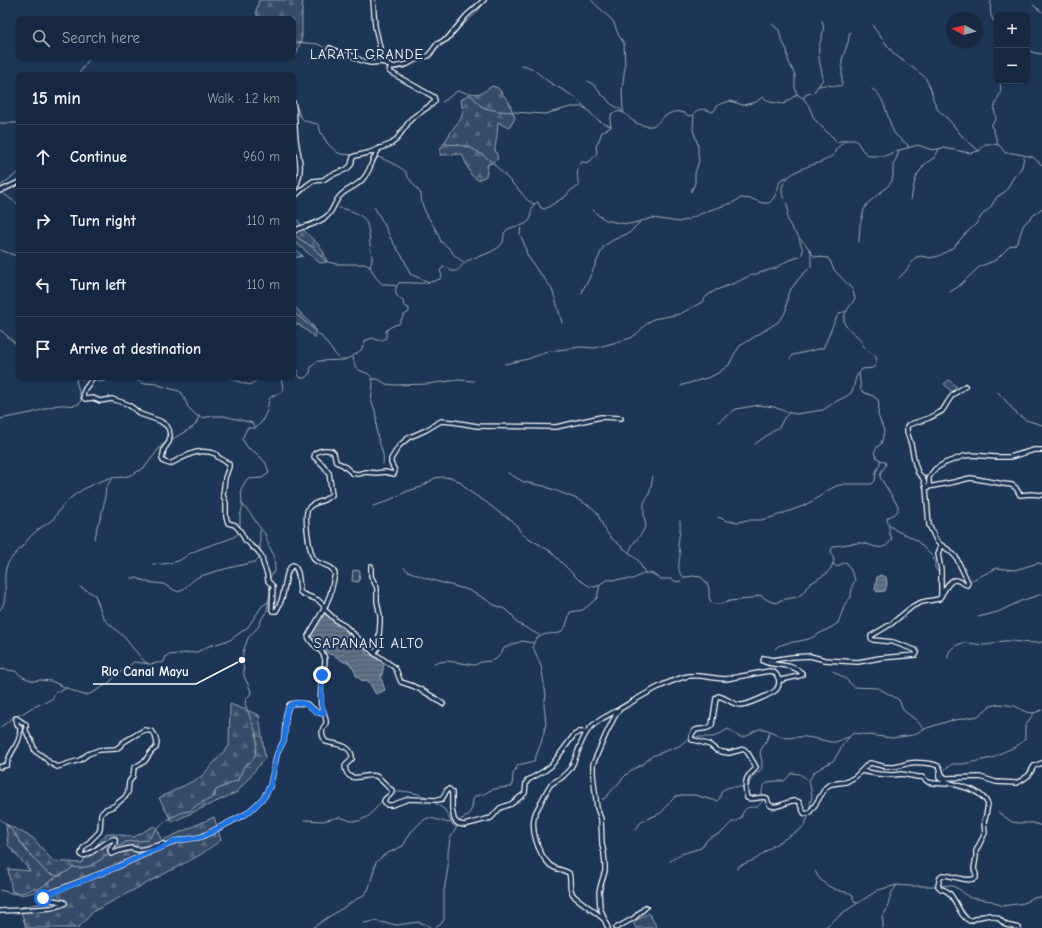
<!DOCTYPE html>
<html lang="en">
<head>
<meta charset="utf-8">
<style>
  :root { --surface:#162841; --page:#23344c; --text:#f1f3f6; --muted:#9ea6b1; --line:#35445a }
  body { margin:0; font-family:"Comic Neue",sans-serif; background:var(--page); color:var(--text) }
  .controls { position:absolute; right:12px; top:12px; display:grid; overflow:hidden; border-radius:8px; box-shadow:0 1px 3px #0004 }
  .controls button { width:36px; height:36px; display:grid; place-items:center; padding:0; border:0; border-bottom:1px solid var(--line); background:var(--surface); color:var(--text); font:20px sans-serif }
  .compass { position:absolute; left:946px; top:12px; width:36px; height:36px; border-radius:50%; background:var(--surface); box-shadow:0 1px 3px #0004; rotate:277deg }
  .stop { position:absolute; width:12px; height:12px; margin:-9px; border:3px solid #1a73e8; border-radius:50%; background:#fff }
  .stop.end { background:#1a73e8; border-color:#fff; box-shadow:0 1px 4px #0008 }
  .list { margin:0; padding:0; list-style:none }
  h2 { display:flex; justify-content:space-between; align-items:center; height:52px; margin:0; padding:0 16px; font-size:17px }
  h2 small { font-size:13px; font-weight:400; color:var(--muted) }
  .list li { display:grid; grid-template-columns:26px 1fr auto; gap:12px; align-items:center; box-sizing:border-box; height:64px; padding:0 16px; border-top:1px solid var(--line) }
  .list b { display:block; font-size:15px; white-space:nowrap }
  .list em { font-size:13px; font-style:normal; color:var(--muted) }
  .icon { flex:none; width:22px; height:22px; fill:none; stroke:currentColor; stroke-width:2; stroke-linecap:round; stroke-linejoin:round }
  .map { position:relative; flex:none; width:1042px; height:928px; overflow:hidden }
  .search { position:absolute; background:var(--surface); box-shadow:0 1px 3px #0004; left:16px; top:16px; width:280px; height:44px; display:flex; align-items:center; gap:10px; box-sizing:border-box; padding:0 14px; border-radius:8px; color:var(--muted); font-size:15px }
  .panel { position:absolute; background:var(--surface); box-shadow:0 1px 3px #0004; left:16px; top:72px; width:280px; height:308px; border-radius:8px }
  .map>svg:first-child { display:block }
</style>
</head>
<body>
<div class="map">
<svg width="1042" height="928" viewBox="0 0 1042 928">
  <defs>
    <pattern id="forest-firs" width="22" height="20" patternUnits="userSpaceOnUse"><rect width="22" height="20" fill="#364b69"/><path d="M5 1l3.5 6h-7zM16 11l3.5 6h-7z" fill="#546680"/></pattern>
    <pattern id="water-rules" width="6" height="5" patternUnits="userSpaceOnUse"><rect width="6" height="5" fill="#617289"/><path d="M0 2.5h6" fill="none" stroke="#555d67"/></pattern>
  </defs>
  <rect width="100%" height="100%" fill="#1d3557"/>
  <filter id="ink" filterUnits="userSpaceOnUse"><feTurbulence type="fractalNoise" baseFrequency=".025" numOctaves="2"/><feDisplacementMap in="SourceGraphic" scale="8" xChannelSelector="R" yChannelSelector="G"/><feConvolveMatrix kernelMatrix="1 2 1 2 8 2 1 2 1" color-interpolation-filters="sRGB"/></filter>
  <g filter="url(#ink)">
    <path fill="#364b69" stroke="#9aa5b4" d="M949,380l8,7 -5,5 -8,-8z
      M353,570l7,1 -1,11 -7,-1z
      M649,913l8,15h-21l-3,-6z"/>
    <path fill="url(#forest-firs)" stroke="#9aa5b4" d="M259,0h44l-1,11v26l-6,19 -3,-1v-36h-35l-2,-8z
      M492,86l6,2 11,14 6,16 -5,9 -6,-1 -6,-4 -1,13 -2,14 3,10 -10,6 -2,11 -8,4 -7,-5 -9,-21 -22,1v-5l14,-23 7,-8 2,-8 -2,-11 9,-7c11,2 13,-1 22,-7z
      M296,217l9,15 13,12 6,9 3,9 -7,1 -24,-20 -1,6 8,7 -9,2 -1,-1v-37z
      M293,305l21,22 2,11 -17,-13 -6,-2z
      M230,704l29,11 6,43 -28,34 -65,30 -13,-24 42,-21 28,-31z
      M214,817l7,23 -21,15 -106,56 -16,17h-52l-6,-21 23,-4 -1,-11 -8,-4c-7,4 -13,6 -22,4l-4,-23 22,2 -22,-26 -2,-21 27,14 20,23 28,2 26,-30 27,4 20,-11 5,6 2,9z"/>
    <path fill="url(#water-rules)" stroke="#a0aab8" d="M880,575l6,2 1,7 -2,7 -8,1 -2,-3 2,-12z
      M325,612l21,17 2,4 5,3 6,7 4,1 2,4 2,6 9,3 2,2h3l2,2 1,4 -3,13 4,12 -8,4 -2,-1 -6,-11 -3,-2 -3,1 -6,-4 -4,-9 -5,-6h-4l-9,-6 -8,-3 -4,-5 -13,-12v-2l11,-17z"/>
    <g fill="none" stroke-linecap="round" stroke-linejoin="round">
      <path stroke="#a0aab8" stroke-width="1" d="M591,0l22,21 6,15 5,7 1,23 -3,24 1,21 1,2
        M991,0c-1,10 -2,17 6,25
        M1033,5l9,7
        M772,24l7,6 2,9 6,11 1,10 7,15v12l2,7
        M873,25l1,3 20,26 31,23 5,10 2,6 1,6 5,11 11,10 14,17 16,14
        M452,35l13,-12 11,-10 11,-13
        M293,42l25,2 10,6 9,4
        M1027,50l8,3 7,1
        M344,56l7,2 14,6 7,1 12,-1 9,6 12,-2 12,-7
        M424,59l8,-3 7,-8 9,-8
        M521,65c11,0 19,11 28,17 11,7 22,11 31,20 11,10 15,20 31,24
        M78,75l7,-10 5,-8
        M588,81l6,4 7,9 5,4 4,5 12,8
        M819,86c10,-3 15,2 23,-1v-25l6,-18 2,-10
        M872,89c14,6 15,33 23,45 4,5 9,7 13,11v3
        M804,98l1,-3 9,-3 9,-13c-1,-10 -6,-22 -4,-32 2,-9 7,-18 3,-26
        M295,102l5,14 5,5 12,3 2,2 2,7 7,11 10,9 3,1 13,1
        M442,102l4,-2 8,-7 4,-2 6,1 9,5 8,9 4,2 13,3 47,3 26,-7h10l6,2
        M0,123h19
        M446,144c4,1 8,0 13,1 25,4 40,25 57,42 9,8 6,11 18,17
        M998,144l-4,-12 -3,-7 5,-6c0,-5 -3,-9 -1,-13 2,-9 8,-12 5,-23
        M357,157c6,1 11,-3 16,-2
        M376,157l5,1 15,7 9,6 3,6 13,17c-1,18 16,32 20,48l8,6 6,8 10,7
        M0,186l19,-14
        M691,192l4,-9v-10l4,-12 -1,-7v-9l-5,-15 1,-15
        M4,194l15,11
        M911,200l3,-16 3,-9 8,-11 10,-7 4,-8
        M374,207l9,15 9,19 12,18 6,15 19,8
        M339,208c8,1 21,5 26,12 5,7 4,26 7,35v5l-2,7
        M593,210l5,5 8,5 13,3 11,1 23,-6 26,4 10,-3 18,-8 25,-8 9,-5 11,1 10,4h7c7,-6 9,-14 11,-23l7,-3
        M521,227l-1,7 5,12 2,9 10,15 14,17 5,14 6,22
        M295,234l2,3 18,12 10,12 11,3h29l5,3 5,9 7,8h6l8,2
        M859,242l1,-17 4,-15 3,-6 21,-18 4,-5 1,-6v-10l4,-8 2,-7
        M1,250l5,2 13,5
        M899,278l6,-6 11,-15 6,-1 8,2 9,-2 15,-9 10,-12 12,-11 6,-9 8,-7 7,-11 9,-6 7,-13 9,-11 2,-10
        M950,292l8,-5 21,-20 17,-7 14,-14 5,-1 3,-4 5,-15 3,-4 16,-14
        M582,294l1,-5 5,-8 13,-29 3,-6 9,-6 16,-7 11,-11
        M293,312c10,8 20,16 29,25 6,7 11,16 18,22
        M0,330l3,2 16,15
        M353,357c1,3 1,6 2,9 3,7 14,5 17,12 3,8 -2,17 0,25 2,4 3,8 4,12 1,7 0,13 1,19 2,11 8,19 6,30
        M790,359l3,-4 30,-7c5,-8 11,-30 17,-35 3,-1 4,-1 7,-2
        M505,364l23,-5 13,-5 9,-3 31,-4 14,1 36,-10c9,-5 13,-14 22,-19l27,-5 22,-12 6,-7 8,-5 19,-7 14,-7 27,-8 11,-7 12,-4 3,-3 1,-4 -4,-11
        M293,370l5,1v4l3,3h4l5,-5 1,-6 7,-6 26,-1 9,-4 8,-6 5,-10 7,-2c5,3 8,3 13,0v-7c4,-4 7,-6 13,-7l5,-9 5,-3v-4l-5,-2 -1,-5c-8,-5 -10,-11 -4,-18 6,-1 10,0 16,0 9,1 17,-1 25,-4l2,-3 -2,-5 3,-4 6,1 2,3c9,2 10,-8 18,-11 11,-5 24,-6 33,-16 3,-4 0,-11 5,-14 5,-5 16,-2 22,-9 3,-4 1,-7 3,-12 0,-2 1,-3 2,-5l4,-2 3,6 4,1 21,-13 5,-6 8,-4c-2,-8 -3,-18 3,-24 8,2 10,-3 15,-9l-1,-7 3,-6 3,-8 9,-5 -1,-7 2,-7c4,-1 8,-2 12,0 3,2 6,6 9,8 5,3 13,6 18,5 5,0 7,-4 10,-7 10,-8 18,-10 28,-3 7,-2 2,1 6,-4 6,-5 11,-2 18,0l5,-7 12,-4 13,4 13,-3 7,-5 7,5 14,2 13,-10 7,5 5,7 5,13 15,15 5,4 2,4 10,-2h10l7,11 6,5h16l11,-5 22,-6 14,5 11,-2 27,5 9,-2 6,-7c12,0 14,-1 20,9h8l20,4 9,8
        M131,377l9,5 5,2 2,-1 9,1 12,4 11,3 3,2 6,14 8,8 6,3 11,-2h11l25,6 3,1 3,5
        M229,377l13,6 8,2 8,-6 2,-2
        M372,379h6l8,5 8,1 33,-1 31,-4 16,1
        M93,380l6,2 6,-1 3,-4h2
        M681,386l5,-2 24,-7 8,-4 11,-8 6,-12 5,-7 38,-24 6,-7 2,-5 2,-17 13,-17 10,-9v-14
        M998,392l20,23 8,5 16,5
        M0,419c10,-2 21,-4 31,-6 9,-2 18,-7 28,-8 7,-1 13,3 21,-2l1,-4 -5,-19 1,-2 13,1
        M718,422l18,-13 23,-4 15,2 13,5 9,2 27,-4 12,-8 12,-6 4,-3 2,-4 3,-12 2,-3
        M171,440l22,-13 3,-3 3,-8
        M755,444l25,-18 4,-8 5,-5
        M508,473l16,9 20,4 33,13 14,8 6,5 6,14 7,11 28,23 7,13
        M373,506l10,-3 25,-12 13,-4 14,-9 7,-1 11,1 7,4 10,10 16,10 15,12 11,6 4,5 6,9 28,17 28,28 11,7 6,1 5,-2
        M718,517l9,4 12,1 8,-2h14l9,-2 33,-12 13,-7 11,-8 9,-5 9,-2h27l3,-3 1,-9 4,-8v-4
        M680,521c1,8 -1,15 -2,23 0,3 2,6 2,10 0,7 -5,20 5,23
        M889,525l8,6 12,5 7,4 17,17 2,5v6l3,4
        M240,530v-14l3,-11
        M260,530v18l1,5
        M94,539l2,-5 1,-8 4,-9 3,-13 2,-17 6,-8
        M629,552l4,-8 9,-11 4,-8 -2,-9v-13l6,-11 3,-16
        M153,564c9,1 17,-1 25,-3 5,-2 8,-6 13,-8 6,-3 12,-5 17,-7 11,-4 24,-6 31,-13
        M404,568l4,3 17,7 43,12 14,7 12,8 13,5 6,6 4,7 22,12
        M131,578h6l10,4 16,2 15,8c10,-4 12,-12 23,-16 17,-6 36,-10 54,-14l4,-3 1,-3
        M269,579l6,-9 -1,-15 -5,-9 -4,-12 -7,-9 -8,-12 -8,-9 -1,-15 6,-10 15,-1 7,-5 -3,-10 -10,-10 -8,-5 -6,-9 5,-11h8l6,-5 6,-12 2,-12 3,-3 10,-4 1,-4 -2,-11
        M972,580l25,-12 18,2 23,-7 4,1
        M80,587l15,8 7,19 3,6 20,18 7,9 12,14 5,3
        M0,610c11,-15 0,-31 8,-47 4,-6 9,-11 14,-16 4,-5 7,-10 12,-14 5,-5 12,-8 18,-13 5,-5 8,-12 13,-17 6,-6 15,-12 22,-16 7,-3 16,-7 23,-9 6,-1 13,0 18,-2 6,-2 12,-6 17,-9l16,-21 7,-5
        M978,617l20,-5 23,-11 21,-7
        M775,649l3,-3 9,-3 13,-2 9,-2 23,-12 6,-4 7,-19 6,-7 1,-11 3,-6 -1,-3 -7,-14 -2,-1 -8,5 -4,-3
        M948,658c-2,-8 9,-14 16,-15 8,0 15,2 22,2 7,0 12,-4 18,-4 13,-1 24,4 38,1
        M434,663l13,-2 28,4 6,-3 9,-1 6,-2 5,-5 3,-6 15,-6 3,-1 11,2
        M0,669l15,2 8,6 10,4 7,-1 11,1 27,12 6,2 6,-1 14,-8 7,-5 3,-4 20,-15 16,2 14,-2 2,-6 3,-1 28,-3 12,-6 21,-6 18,-13 14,-21 6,-4
        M833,671l13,8 8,8 24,1 18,10 3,2 5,11 12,9 8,9
        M0,727l5,-3 8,-7 9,-3 9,-6 15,-6 7,-4 2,-6 8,-2 3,-2
        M692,737h21l5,-2 10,-6c6,2 7,7 12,8 8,2 12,-7 20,-8 9,-1 17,7 26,9 4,0 8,-1 12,-1 9,-1 19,2 28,4 2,0 6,2 9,1 5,-1 8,-4 14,-5
        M945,769l7,-5h11l29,-6c4,-1 5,-4 9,-5 9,-4 17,-6 24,-14v-13l9,-13
        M747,787l2,-1c0,-9 8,-11 13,-18v-6l-2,-10 7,-13 3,-7
        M762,795c-1,-15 11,-14 22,-14l8,-8 8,1 9,7
        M602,799h2l14,-15 5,-6 7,-7 13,-7 9,-8 27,-10 10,-8
        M387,800c3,-2 5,-5 8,-7 9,-4 27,1 35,6
        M434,802l11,8 7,14 4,3
        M809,811l3,-16 -3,-14 5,-9 20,-12 10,-17 9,-10 39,5 21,-3 11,-6 25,-8 29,-5 12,-10 10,-2 15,2 11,6 8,1 8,-3
        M998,812l14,10 8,1h13l9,3
        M0,819l10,9 16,22 19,21 5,3 8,2
        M304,820l19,1 17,-4 11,4h8l10,-5 13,-15
        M635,830l7,-9 19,-8 10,-12 5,-5 7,-1h11l23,6c3,-2 3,-4 4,-8 4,-8 15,-6 22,-6
        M670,861l11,-7 20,-6 7,-9 3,-2 10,-4 11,-11h3l6,-4c5,-18 13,-6 19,-14 1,0 3,-5 3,-6
        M737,869l2,-3 17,-7 17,-13 28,-17 4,-5 4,-9
        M815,871c5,11 13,16 25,20 5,1 8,1 13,4v4l2,3 2,1
        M940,886l10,-1 9,4 11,9 22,3 10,5 22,-3 8,-5 10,-1
        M0,890c29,9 31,4 55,-12 6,-4 13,-6 18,-11l7,1 10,-2 15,-9 5,-5 16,-10 22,-2 9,-12 13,-10 13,-6 7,-1 8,-7 16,-7 2,-7 22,-10 6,-14 8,-5 3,-6 2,-12 -1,-10 -11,-29 1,-5 4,-4 1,-4 -7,-15v-5l-2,-11 1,-8 5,-14 11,-12 3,-8 5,-7 3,-20 -1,-7
        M364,923l10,-2 23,4 21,-3 7,2 6,4
        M312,928l21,-14 32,-20 4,-6 7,-26 8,-7 19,-9 8,-14 10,-10 6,-4h4l18,5 2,-1
        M434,928l6,-3 4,-5v-29l4,-24v-14l2,-14 11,-20 7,-3 4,-8 1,-8 2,-4 9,-2 7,-4 8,-2 13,-1 1,-13 5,-9 16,-4 7,-18 5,-19 -2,-19 2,-10 -5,-29 -8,-19c1,-14 16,-13 27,-14l6,-7 4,-14 13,-2 14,-12 3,-14 7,-4 26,-1 12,-6h6l10,6h10l6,3 4,-1 5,-4 7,-1 8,1 5,5 3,6v9l2,5 3,2h7l9,-3 19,-2 11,-4 9,6 7,2 5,-3 16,-3 6,-4 5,-8 18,-11 5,-6 3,-7 -3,-11 3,-4c9,-1 17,-3 26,-3 13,1 24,12 32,-5l-3,-5v-6l-2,-8 1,-2c6,-2 11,-4 10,-11l-18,-29 1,-5 5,-7 -1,-3 -8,-4 -3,-5 3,-6 4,-3 2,-7 1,-6 -6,-16 1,-12 -1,-3 -5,-4 -10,-4 -2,-2 -2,-17 3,-4 11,-1c3,-4 4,-6 3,-11 -3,-4 -7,-5 -10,-8 -3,-3 -4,-7 -7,-11 -4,-5 -16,-11 -15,-18 0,-9 8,-15 11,-22l-3,-9 -18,-19 -4,-9 -2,-3 -14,-2c-3,-3 -5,-7 -7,-10 -8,-9 -19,-18 -20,-31 0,-2 2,-4 1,-6 0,-6 -6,-11 -6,-17 -1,-19 25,-25 39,-30 5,-2 8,-5 13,-7l2,-6 10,-9
        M824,928l20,-16 34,-22 19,-5 11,1h28
        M883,928v-6l-1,-5 4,-6 5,-17 6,-9"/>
      <defs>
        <path id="minor" d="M373,0l2,26 7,31 6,8 3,2h2l15,-3 7,-4 13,-4 9,-12 10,-5 19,-23 18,-16
          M330,48l12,6 11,2 7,4 6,2 5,1 10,-1 4,1
          M293,102c3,13 1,25 3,37 1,11 5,21 4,31 0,9 -4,16 -7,24l2,2 11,-10 7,-5 10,-1 6,-4 18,-7 4,-4 2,-8 2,-1 13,-3 23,-9 5,-4 15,-21 21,-15 3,-3 -1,-4 -44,-25 -1,-1 2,-4
          M0,191l19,-9
          M293,232c5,-4 8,-4 14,-6 5,-1 15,-6 19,-9 7,-5 8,-15 14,-21 6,-7 16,-9 22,-16 8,-8 8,-15 13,-24 1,-3 3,-5 5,-8
          M92,377c-1,8 -11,11 -8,21l1,1 8,-1 7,3 12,-2 15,5 6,4 7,6 20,7 7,5 2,4 1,5 -1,7 -5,7 -2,10 2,3 6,2c16,-8 28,-17 46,-10l2,3 11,7v3l-4,11 -2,17 3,8v14l2,6 7,2 6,7 4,8 3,2 4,5 4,2 4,5 2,3 1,6 4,11 1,7 4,4 1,2 -1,23 1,1h3c4,-6 7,-15 8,-22 2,-8 2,-19 9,-24 7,5 6,18 7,27l3,2 15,6 7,7
          M929,486v-9l6,-8 10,-6 19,-7 8,-1 23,2h15l24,-7h8
          M928,487l26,-5 12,-3 5,-1 33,6 8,1 4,3 4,7 11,-1 11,1
          M371,566v10l6,12v13l3,15v7l-2,25 -4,5
          M941,596v-26l-3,-16 3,-9
          M324,609l14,13 7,4 29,27 20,14c4,4 4,10 7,15 15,4 29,12 42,22
          M779,680h2l18,-4 3,-1v-2c-12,-11 -28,-6 -39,-12l1,-3 8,2 20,-3 18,-1 15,4 33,2 22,-4 36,-3 1,-2 -2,-3 -22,-8 -20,-2 -2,-2v-2l20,-12 22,-18 9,-4 17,-3c4,-5 9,-19 16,-19 4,0 9,4 12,5l1,-3 -12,-25 -6,-6 -13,-9 -8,-17 -3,-37 -3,-10 -5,-5 -3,-9 -4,-20 -4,-12v-5l1,-2 21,-7 13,-7c4,-5 6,-11 11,-16 4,-4 8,-5 12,-9
          M586,732h-7l-5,3 -23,31 -7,5 -16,9 -2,3 -1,10 -2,2 -12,9 -11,4 -9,10 -27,7 -5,-1 -3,-2 -2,-3 -2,-10v-17l-3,-3 -2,1 -5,9 -5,1 -28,-1 -17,6h-5l-3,-4 1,-2 6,-5 1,-4 -2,-1c-4,-4 -10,-11 -14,-13 -10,-4 -29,11 -31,-10l7,-7c1,-14 -16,-15 -26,-17 -3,-3 -5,-9 -3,-14 1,-2 3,-3 3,-5 1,-5 -4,-14 -5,-18 -1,-9 0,-24 2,-32 0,-4 2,-8 2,-12 0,-12 -15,-15 -17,-25l16,-27 6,-14 5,-21c-3,-10 -13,-8 -19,-13 -7,-5 -12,-45 -8,-52 3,-6 10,-6 16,-9 3,-2 5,-4 8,-5l-3,-22 -6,-8 -9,-8 1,-4c6,-3 10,-4 17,-2l2,2 2,9 2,1 5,2 9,8 6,1 8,-2 10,1 9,-1 9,2 1,-3 -4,-8v-4l8,-13 9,-8 18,-8 15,-9 12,1 24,4 79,1 45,-10 20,1
          M0,767l7,-2c2,-15 14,-19 13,-37 -3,-3 -4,-5 -4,-10 5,2 4,4 10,6v7l3,7 2,2 4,11 10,7 5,5 7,4 23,-7 8,-6 11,-4 17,-1 4,-3 2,-3 22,-13 7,1 4,4 2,8 -1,5 -5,4 -6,9 -11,7 -1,8 -4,6 -1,10 -3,5 -11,9 -8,3 -5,5 -1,15 -1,3 -16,16 -2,6 1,2c8,0 22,-14 31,-17h2c1,5 -3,8 -5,11l1,4 11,-4 9,-2 7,2 6,-1 19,-5v3
          M861,771l17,3 15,1 8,-1 6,1 11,2h4l6,5 5,1 14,1
          M941,771l-2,3v4c16,10 39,7 49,26l-2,11 -2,7 1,11 -9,18v6l-2,12 2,5v4c-9,5 -23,-3 -34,-3l-2,2 -2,9 3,3c15,2 16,27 29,32l9,-4 10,-2 9,3 8,7 13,3
          M0,911l23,-1 28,-2 13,-4 1,-1 -1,-1 -19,-3 -2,-1v-3l12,-4 62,-24 37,-17 9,-3 12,-6 26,-4 45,-23 8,-7 10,-10 6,-11 7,-32 7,-14 2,-25 3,-10 2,-1 6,-1 10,1 10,8 7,2
          M604,918l-4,-11 -1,-15 2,-8 4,-13v-6l-1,-12 -2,-9 -1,-25 -4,-11 -4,-34v-10l13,-30 9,-18 5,-7
          M608,928l-4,-9 -29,-22c-8,-9 -3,-15 -6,-24 -7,-4 -13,-3 -19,-8 -12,-11 -20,-36 -15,-51 2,-5 5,-9 7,-14 3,-5 5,-11 9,-16 3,-2 7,-4 10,-6 4,-3 6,-6 9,-9 8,-12 9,-29 20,-41 7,-8 19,-13 28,-18 21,-12 42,-26 66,-33 14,-4 28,2 42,2l43,-8c9,0 13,12 7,19 -4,4 -29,15 -35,15 -9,0 -15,-8 -23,-9l-2,2 -4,27c-7,8 -18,-1 -21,12l1,3h2l16,5 6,5 6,2 7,1 15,-4 4,4 8,14c-2,4 -4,5 -7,8 -5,6 -4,15 -2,23 7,3 13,-3 20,0 0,1 2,6 2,6 5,7 18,-3 24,-3 3,-1 4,0 6,1l5,11 2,1 3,-1 6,-8 11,-18 5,-3 15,-2 9,-5 12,-12 3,-2c8,1 14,5 22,4 6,0 12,-3 18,-4 6,-1 23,0 28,3 5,3 0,8 8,12l34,-1 16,5 20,1 6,-3 7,-5 5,-9 8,-3
          M616,928l18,-10 12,-11"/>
      </defs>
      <use href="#minor" stroke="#fff" stroke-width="6"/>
      <use href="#minor" stroke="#1d3557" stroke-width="3.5"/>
    </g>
  </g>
  <g fill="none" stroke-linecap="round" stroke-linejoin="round" filter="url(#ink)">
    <path stroke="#1a73e8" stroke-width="5" d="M43,898v-3l1,-1 11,-2 62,-25 37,-17 9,-3 12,-6 26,-4 45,-23 8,-7 10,-10 6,-11 7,-32c2,-5 6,-10 7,-14 4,-14 -5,-44 21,-36 4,1 6,5 10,7 3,2 6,2 9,3 -4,-13 -3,-25 -2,-39"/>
  </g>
  <g text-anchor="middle" stroke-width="4" stroke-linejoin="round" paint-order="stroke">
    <g font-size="14" letter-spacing="1" fill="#fff" stroke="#1d3557">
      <text x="367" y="59">LARATI GRANDE</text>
      <text x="369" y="648">SAPANANI ALTO</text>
    </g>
  </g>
  <path fill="none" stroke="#fff" stroke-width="1.5" d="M242 660L196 684H93"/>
  <circle fill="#fff" stroke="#1d3557" stroke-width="1.5" cx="242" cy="660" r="4"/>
  <g font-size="13" text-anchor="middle" font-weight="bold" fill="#fff" stroke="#1d3557" stroke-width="4" stroke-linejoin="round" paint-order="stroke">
    <text x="145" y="676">Rio Canal Mayu</text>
  </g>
</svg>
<div class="controls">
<button>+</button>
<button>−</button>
</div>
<svg class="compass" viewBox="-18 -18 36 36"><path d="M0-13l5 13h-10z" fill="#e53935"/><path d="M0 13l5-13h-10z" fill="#9ea6b1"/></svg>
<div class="stop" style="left:43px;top:898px"></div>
<div class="stop end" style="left:322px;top:675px"></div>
<div class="search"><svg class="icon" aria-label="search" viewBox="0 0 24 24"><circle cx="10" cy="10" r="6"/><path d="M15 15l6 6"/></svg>Search here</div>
<section class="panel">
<h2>15 min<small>Walk · 1.2 km</small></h2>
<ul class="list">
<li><svg class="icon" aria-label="ahead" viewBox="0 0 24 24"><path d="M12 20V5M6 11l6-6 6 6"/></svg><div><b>Continue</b></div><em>960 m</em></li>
<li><svg class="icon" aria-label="right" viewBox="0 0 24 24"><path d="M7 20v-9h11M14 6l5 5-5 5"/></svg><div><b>Turn right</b></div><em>110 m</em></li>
<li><svg class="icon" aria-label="left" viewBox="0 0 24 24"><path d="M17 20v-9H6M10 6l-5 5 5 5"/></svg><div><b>Turn left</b></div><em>110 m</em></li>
<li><svg class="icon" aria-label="arrive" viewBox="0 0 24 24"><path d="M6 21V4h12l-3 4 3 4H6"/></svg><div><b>Arrive at destination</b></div></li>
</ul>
</section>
</div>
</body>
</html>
